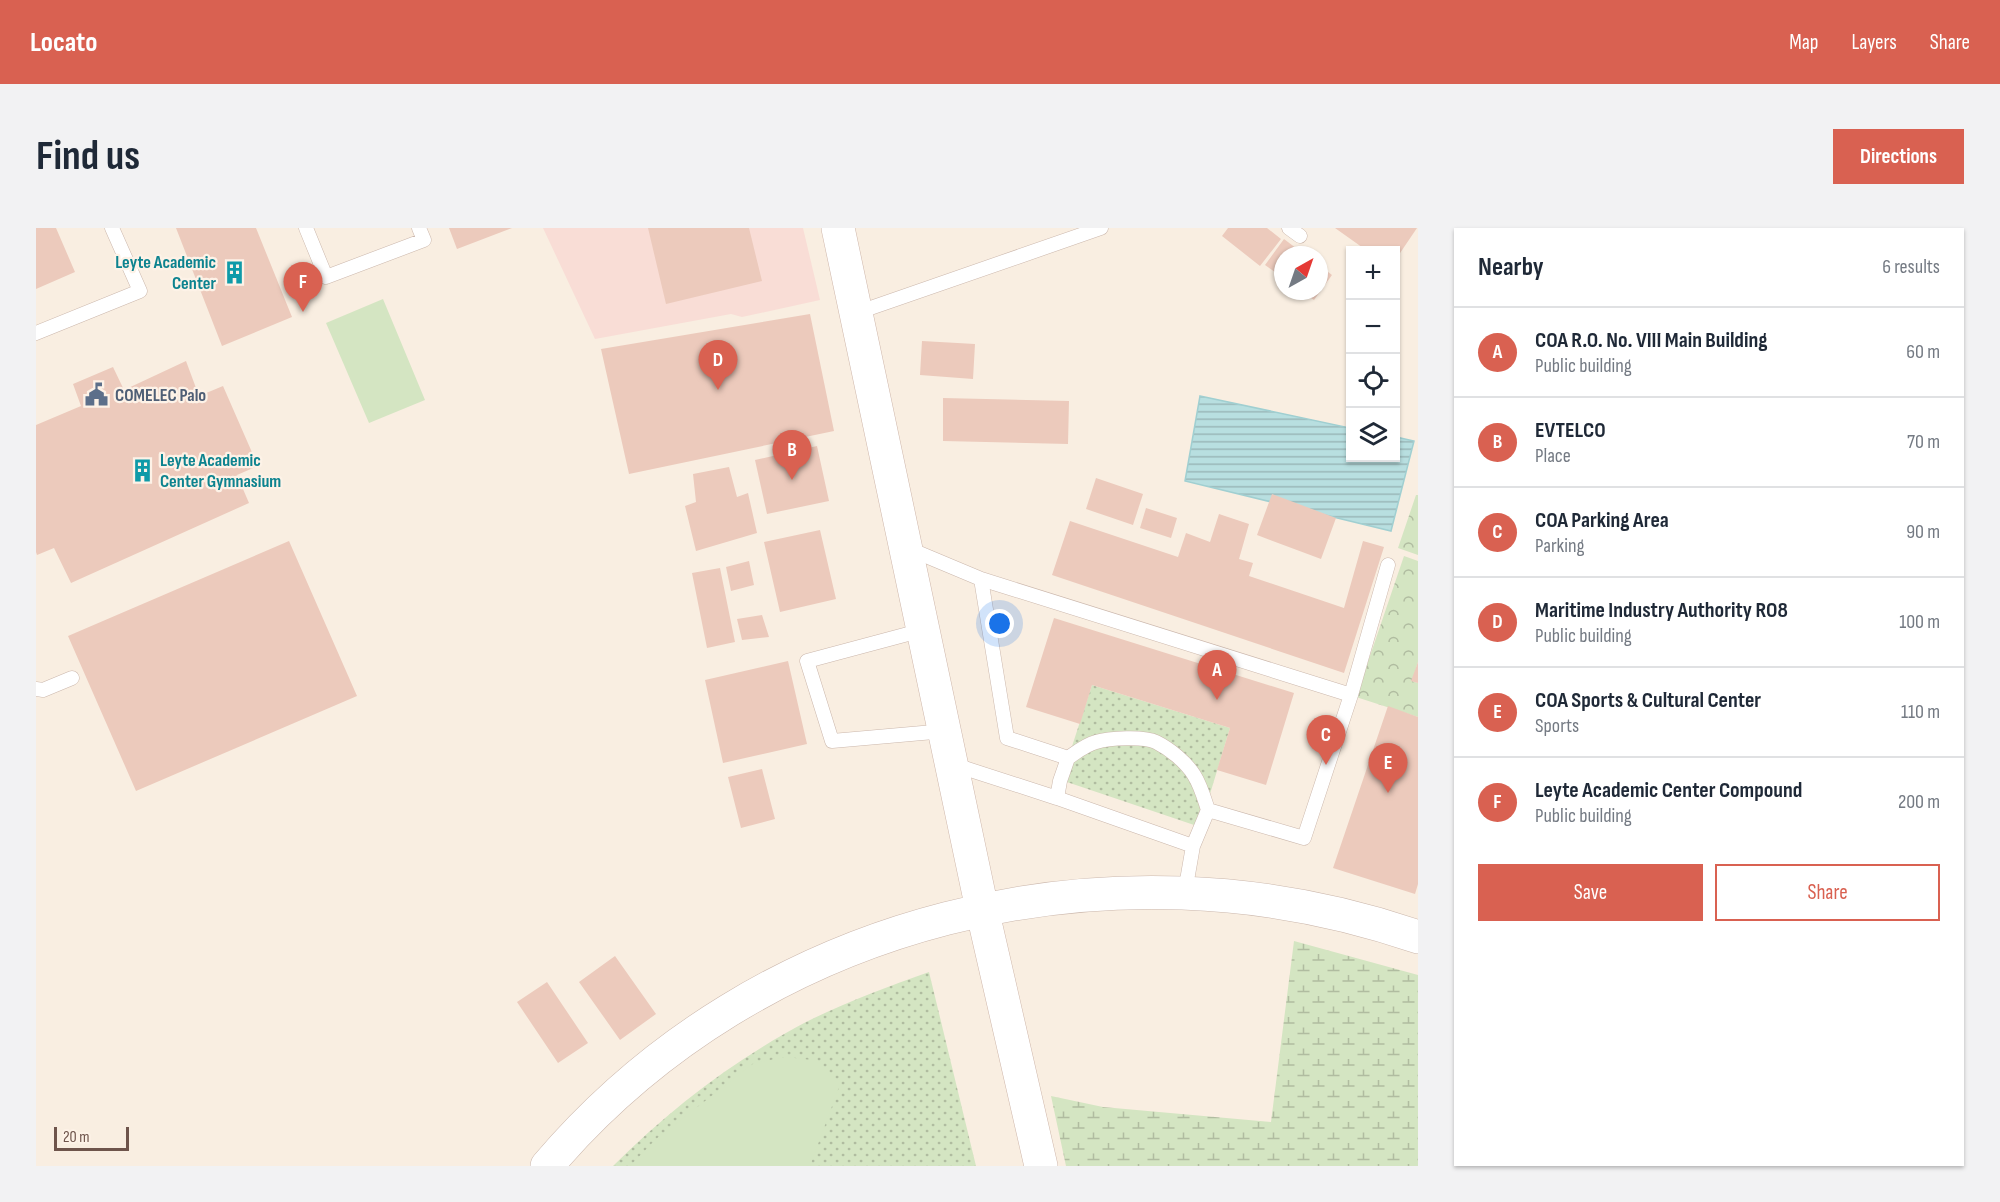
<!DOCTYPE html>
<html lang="en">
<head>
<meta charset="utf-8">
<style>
  :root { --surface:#fff; --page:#f2f2f3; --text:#1f2937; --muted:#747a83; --line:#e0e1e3; --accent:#d96151 }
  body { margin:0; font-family:"Sofia Sans Condensed",sans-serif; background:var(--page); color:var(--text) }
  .controls { position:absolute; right:18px; top:18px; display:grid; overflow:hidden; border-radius:0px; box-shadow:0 2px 4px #0004 }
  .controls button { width:54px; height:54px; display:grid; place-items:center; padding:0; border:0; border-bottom:2px solid var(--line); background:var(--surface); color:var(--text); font:30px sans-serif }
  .compass { position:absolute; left:1238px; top:18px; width:54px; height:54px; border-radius:50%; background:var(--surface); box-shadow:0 2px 4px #0004; rotate:40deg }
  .scale { position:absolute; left:18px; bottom:15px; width:75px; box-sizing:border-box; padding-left:6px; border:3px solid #6e544b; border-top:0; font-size:16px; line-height:21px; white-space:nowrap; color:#6e544b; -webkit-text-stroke:4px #fdf2e7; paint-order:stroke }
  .you { position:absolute; left:964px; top:396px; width:21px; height:21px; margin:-15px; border:4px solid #fff; border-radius:50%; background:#1a73e8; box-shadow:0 0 0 9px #1a73e833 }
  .badge { display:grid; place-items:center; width:39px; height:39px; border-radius:50%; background:var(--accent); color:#fff; font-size:20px; font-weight:700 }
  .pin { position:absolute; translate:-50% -50px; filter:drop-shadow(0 2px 3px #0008) }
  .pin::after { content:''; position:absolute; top:32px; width:21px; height:18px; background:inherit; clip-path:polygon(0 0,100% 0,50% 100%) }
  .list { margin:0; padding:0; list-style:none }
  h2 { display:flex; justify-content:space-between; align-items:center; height:78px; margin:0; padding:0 24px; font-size:26px }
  h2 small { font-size:20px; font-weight:400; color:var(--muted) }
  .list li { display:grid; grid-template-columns:39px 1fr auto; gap:18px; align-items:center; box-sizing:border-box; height:90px; padding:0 24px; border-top:2px solid var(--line) }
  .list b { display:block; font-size:22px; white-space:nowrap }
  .list p { margin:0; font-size:20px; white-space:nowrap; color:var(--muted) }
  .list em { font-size:20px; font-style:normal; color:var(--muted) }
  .actions { display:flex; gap:12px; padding:18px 24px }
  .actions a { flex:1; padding:14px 0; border:2px solid var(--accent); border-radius:0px; text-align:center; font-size:21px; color:var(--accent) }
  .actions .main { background:var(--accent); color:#fff }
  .icon { flex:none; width:33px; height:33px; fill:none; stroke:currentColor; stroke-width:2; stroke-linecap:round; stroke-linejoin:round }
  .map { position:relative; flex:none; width:1382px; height:938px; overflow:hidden; border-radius:0px }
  header { display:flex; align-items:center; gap:36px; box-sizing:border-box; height:84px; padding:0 30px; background:var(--accent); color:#fff }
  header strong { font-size:28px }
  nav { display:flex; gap:33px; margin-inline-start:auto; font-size:21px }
  .intro { display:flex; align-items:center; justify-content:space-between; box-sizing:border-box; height:144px; padding:0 36px }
  h1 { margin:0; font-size:42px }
  .button { padding:15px 27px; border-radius:0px; background:var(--accent); color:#fff; font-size:21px; font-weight:700 }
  main { display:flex; gap:36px; padding:0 36px }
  aside { flex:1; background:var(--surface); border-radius:0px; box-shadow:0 2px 4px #0004 }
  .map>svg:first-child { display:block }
</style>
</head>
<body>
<header>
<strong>Locato</strong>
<nav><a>Map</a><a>Layers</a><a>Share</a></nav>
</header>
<div class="intro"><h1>Find us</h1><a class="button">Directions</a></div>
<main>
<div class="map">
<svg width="1382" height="938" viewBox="0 0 1382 938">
  <defs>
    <pattern id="grass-dots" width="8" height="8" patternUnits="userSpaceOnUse" patternTransform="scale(1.5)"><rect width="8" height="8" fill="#d4e5c2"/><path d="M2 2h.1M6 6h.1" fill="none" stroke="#b0bca0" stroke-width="1.8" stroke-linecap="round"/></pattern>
    <pattern id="wetland-marsh" width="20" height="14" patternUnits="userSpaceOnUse" patternTransform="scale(1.5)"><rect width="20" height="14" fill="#d4e5c2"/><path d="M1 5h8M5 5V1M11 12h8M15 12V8" fill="none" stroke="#b0bca0"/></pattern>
    <pattern id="park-crowns" width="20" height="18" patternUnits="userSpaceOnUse" patternTransform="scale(1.5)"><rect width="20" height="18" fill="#d4e5c2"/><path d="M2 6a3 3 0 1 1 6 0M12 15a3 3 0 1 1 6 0" fill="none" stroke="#b0bca0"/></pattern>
    <pattern id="water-rules" width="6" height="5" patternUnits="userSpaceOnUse" patternTransform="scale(1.5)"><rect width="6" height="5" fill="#b8dfe0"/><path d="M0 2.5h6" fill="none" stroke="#9ab7b8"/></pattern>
  </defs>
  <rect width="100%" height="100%" fill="#f9eee1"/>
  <path fill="#f9ddd6" d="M507,0h260l17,72 -78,17 -11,-3 -136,25z"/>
  <path fill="url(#grass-dots)" d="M1056,457l138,43 -30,99 -139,-47z
    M893,744l47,194h-363c57,-57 121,-106 193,-144 40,-20 81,-35 123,-50z"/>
  <path fill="url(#wetland-marsh)" d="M1258,713l124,34v191h-352l-15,-70 52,11 168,15z"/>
  <path fill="url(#park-crowns)" d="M1380,267h2v60l-20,-7z
    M1368,328l14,5v101l-6,19 6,2v34l-62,-20z"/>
  <path fill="#d4e5c2" d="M347,71l42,101 -56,23 -43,-100z
    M750,829l26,3 27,27 -29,79h-180l26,-27 98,-76z"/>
  <path fill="url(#water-rules)" stroke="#a0cfd1" stroke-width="1.5" d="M1164,168l150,32v30h46v-21l18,4 -23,90 -206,-50z"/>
  <path fill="#eccabc" d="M0,0h20l19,44 -39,17z
    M140,0h80l36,89 -70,29z
    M413,0h63l-55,21z
    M612,0h101l13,53 -96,23z
    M1192,0h39l14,11 -21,27 -38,-30z
    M1299,0h82l-21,31v-9h-30z
    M1248,11l21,16h-22v23l-18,-13z
    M1283,37l13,10 -18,25 -13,-9h18z
    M774,86l24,117 -205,43 -28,-125z
    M886,113l53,3 -2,35 -53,-4z
    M150,133l13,35 24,-10 35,80 -21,9 12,28 -178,80 -17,-35 -17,7 -1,-3v-127l45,-19 -8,-22 40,-17 11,23z
    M907,170l126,3 -1,43 -125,-3z
    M781,218l12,55 -62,13 -12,-54z
    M693,239l8,30 11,-4 9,40 -61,18 -11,-45 11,-4 -3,-28z
    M1060,250l47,16 -10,31 -47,-16z
    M1236,266l64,24 -15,41 -64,-24z
    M1110,280l31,10 -6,20 -31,-10z
    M1183,286l30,10 -10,35 14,4 -4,13 95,32 19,-67 21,6 -40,126 -292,-98 18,-54 108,36 8,-24 24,9z
    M784,302l16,69 -56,13 -16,-70z
    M253,313l68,155 -221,95 -68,-155z
    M713,333l5,24 -23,6 -5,-24z
    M684,340l15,74 -28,6 -15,-75z
    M726,387l7,22 -27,3 -5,-21z
    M1018,390l240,75 -28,92 -49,-15 13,-42 -138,-43 -12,39 -54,-17z
    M752,433l19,83 -84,19 -18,-83z
    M1382,434v21l-7,-2z
    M1352,478l30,11v167l-3,10 -82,-26z
    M726,541l13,50 -34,9 -13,-51z
    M579,728l41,58 -36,26 -41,-58z
    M511,754l41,61 -30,20 -41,-61z"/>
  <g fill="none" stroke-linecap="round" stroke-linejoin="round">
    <defs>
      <path id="service" d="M270,0l20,49 98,-37 -5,-12
        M1253,0l11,8
        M820,85l245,-85
        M0,105l104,-42 -28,-63
        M871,320l74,31 370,116 37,-130
        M945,351l26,159 61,20c9,-6 17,-13 28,-16 13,-4 48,-6 60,0 14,7 30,20 38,33 7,11 10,23 14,35l96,28 47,-143
        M887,402l-116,31 25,80 113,-10
        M0,461l7,1 29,-12
        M916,536l105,34 136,48 -8,46
        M1021,570l3,-17 8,-23
        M1157,618l15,-36"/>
      <path id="tertiary" d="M511,938c211,-249 565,-335 871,-229"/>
      <path id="secondary" d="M802,0l144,681 59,257"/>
    </defs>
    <use href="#service" stroke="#cbb7ac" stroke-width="15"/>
    <use href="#tertiary" stroke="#cbb7ac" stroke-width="34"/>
    <use href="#secondary" stroke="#ceb6aa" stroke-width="34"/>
    <use href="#service" stroke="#fff" stroke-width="14"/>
    <use href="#tertiary" stroke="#fff" stroke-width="33"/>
    <use href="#secondary" stroke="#fff" stroke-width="33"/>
  </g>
  <defs>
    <symbol id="building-bare" viewBox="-9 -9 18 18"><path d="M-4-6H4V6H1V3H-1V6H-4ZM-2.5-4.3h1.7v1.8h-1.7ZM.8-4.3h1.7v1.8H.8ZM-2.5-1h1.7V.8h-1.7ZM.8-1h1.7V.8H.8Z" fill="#0f9aa8" stroke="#fdf2e7" stroke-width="2.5" paint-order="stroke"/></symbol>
    <symbol id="civic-bare" viewBox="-9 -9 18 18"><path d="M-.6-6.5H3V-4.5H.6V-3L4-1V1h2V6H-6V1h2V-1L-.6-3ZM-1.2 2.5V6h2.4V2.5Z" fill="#5c6f8a" stroke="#fdf2e7" stroke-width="2.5" paint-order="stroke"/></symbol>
  </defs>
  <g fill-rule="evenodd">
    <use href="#building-bare" x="182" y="28" width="33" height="33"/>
    <use href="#civic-bare" x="44" y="150" width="33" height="33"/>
    <use href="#building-bare" x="90" y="226" width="33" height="33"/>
  </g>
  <g text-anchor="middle" stroke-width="4.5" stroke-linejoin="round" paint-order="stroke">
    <g font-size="18" font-weight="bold" fill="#0d838f" stroke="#fdf2e7" text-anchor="end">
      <text x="180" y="40">Leyte Academic<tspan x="180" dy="21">Center</tspan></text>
      <text x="124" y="238" text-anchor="start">Leyte Academic<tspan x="124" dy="21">Center Gymnasium</tspan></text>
    </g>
    <g font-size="18" font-weight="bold" fill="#4e5e75" stroke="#fdf2e7" text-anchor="start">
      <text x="79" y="173">COMELEC Palo</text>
    </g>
  </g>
</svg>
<div class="controls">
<button>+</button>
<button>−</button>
<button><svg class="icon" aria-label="locate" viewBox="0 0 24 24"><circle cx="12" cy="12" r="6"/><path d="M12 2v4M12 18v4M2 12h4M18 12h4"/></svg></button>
<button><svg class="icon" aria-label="layers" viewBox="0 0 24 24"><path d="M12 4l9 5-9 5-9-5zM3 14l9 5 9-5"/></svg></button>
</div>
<svg class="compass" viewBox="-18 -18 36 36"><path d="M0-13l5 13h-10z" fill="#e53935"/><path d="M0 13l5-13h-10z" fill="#747a83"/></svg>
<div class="scale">20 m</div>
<div class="you"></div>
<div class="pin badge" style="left:1181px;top:472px">A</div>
<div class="pin badge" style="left:756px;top:252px">B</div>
<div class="pin badge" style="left:1290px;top:537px">C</div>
<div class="pin badge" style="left:682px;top:162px">D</div>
<div class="pin badge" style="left:1352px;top:565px">E</div>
<div class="pin badge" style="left:267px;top:84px">F</div>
</div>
<aside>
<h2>Nearby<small>6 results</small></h2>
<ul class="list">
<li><span class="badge">A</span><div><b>COA R.O. No. VIII Main Building</b><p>Public building</p></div><em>60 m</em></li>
<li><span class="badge">B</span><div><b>EVTELCO</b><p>Place</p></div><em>70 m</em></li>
<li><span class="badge">C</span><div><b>COA Parking Area</b><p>Parking</p></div><em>90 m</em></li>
<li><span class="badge">D</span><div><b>Maritime Industry Authority RO8</b><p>Public building</p></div><em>100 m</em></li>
<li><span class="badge">E</span><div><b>COA Sports &amp; Cultural Center</b><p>Sports</p></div><em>110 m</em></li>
<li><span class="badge">F</span><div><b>Leyte Academic Center Compound</b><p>Public building</p></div><em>200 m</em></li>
</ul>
<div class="actions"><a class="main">Save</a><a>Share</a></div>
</aside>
</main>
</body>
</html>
